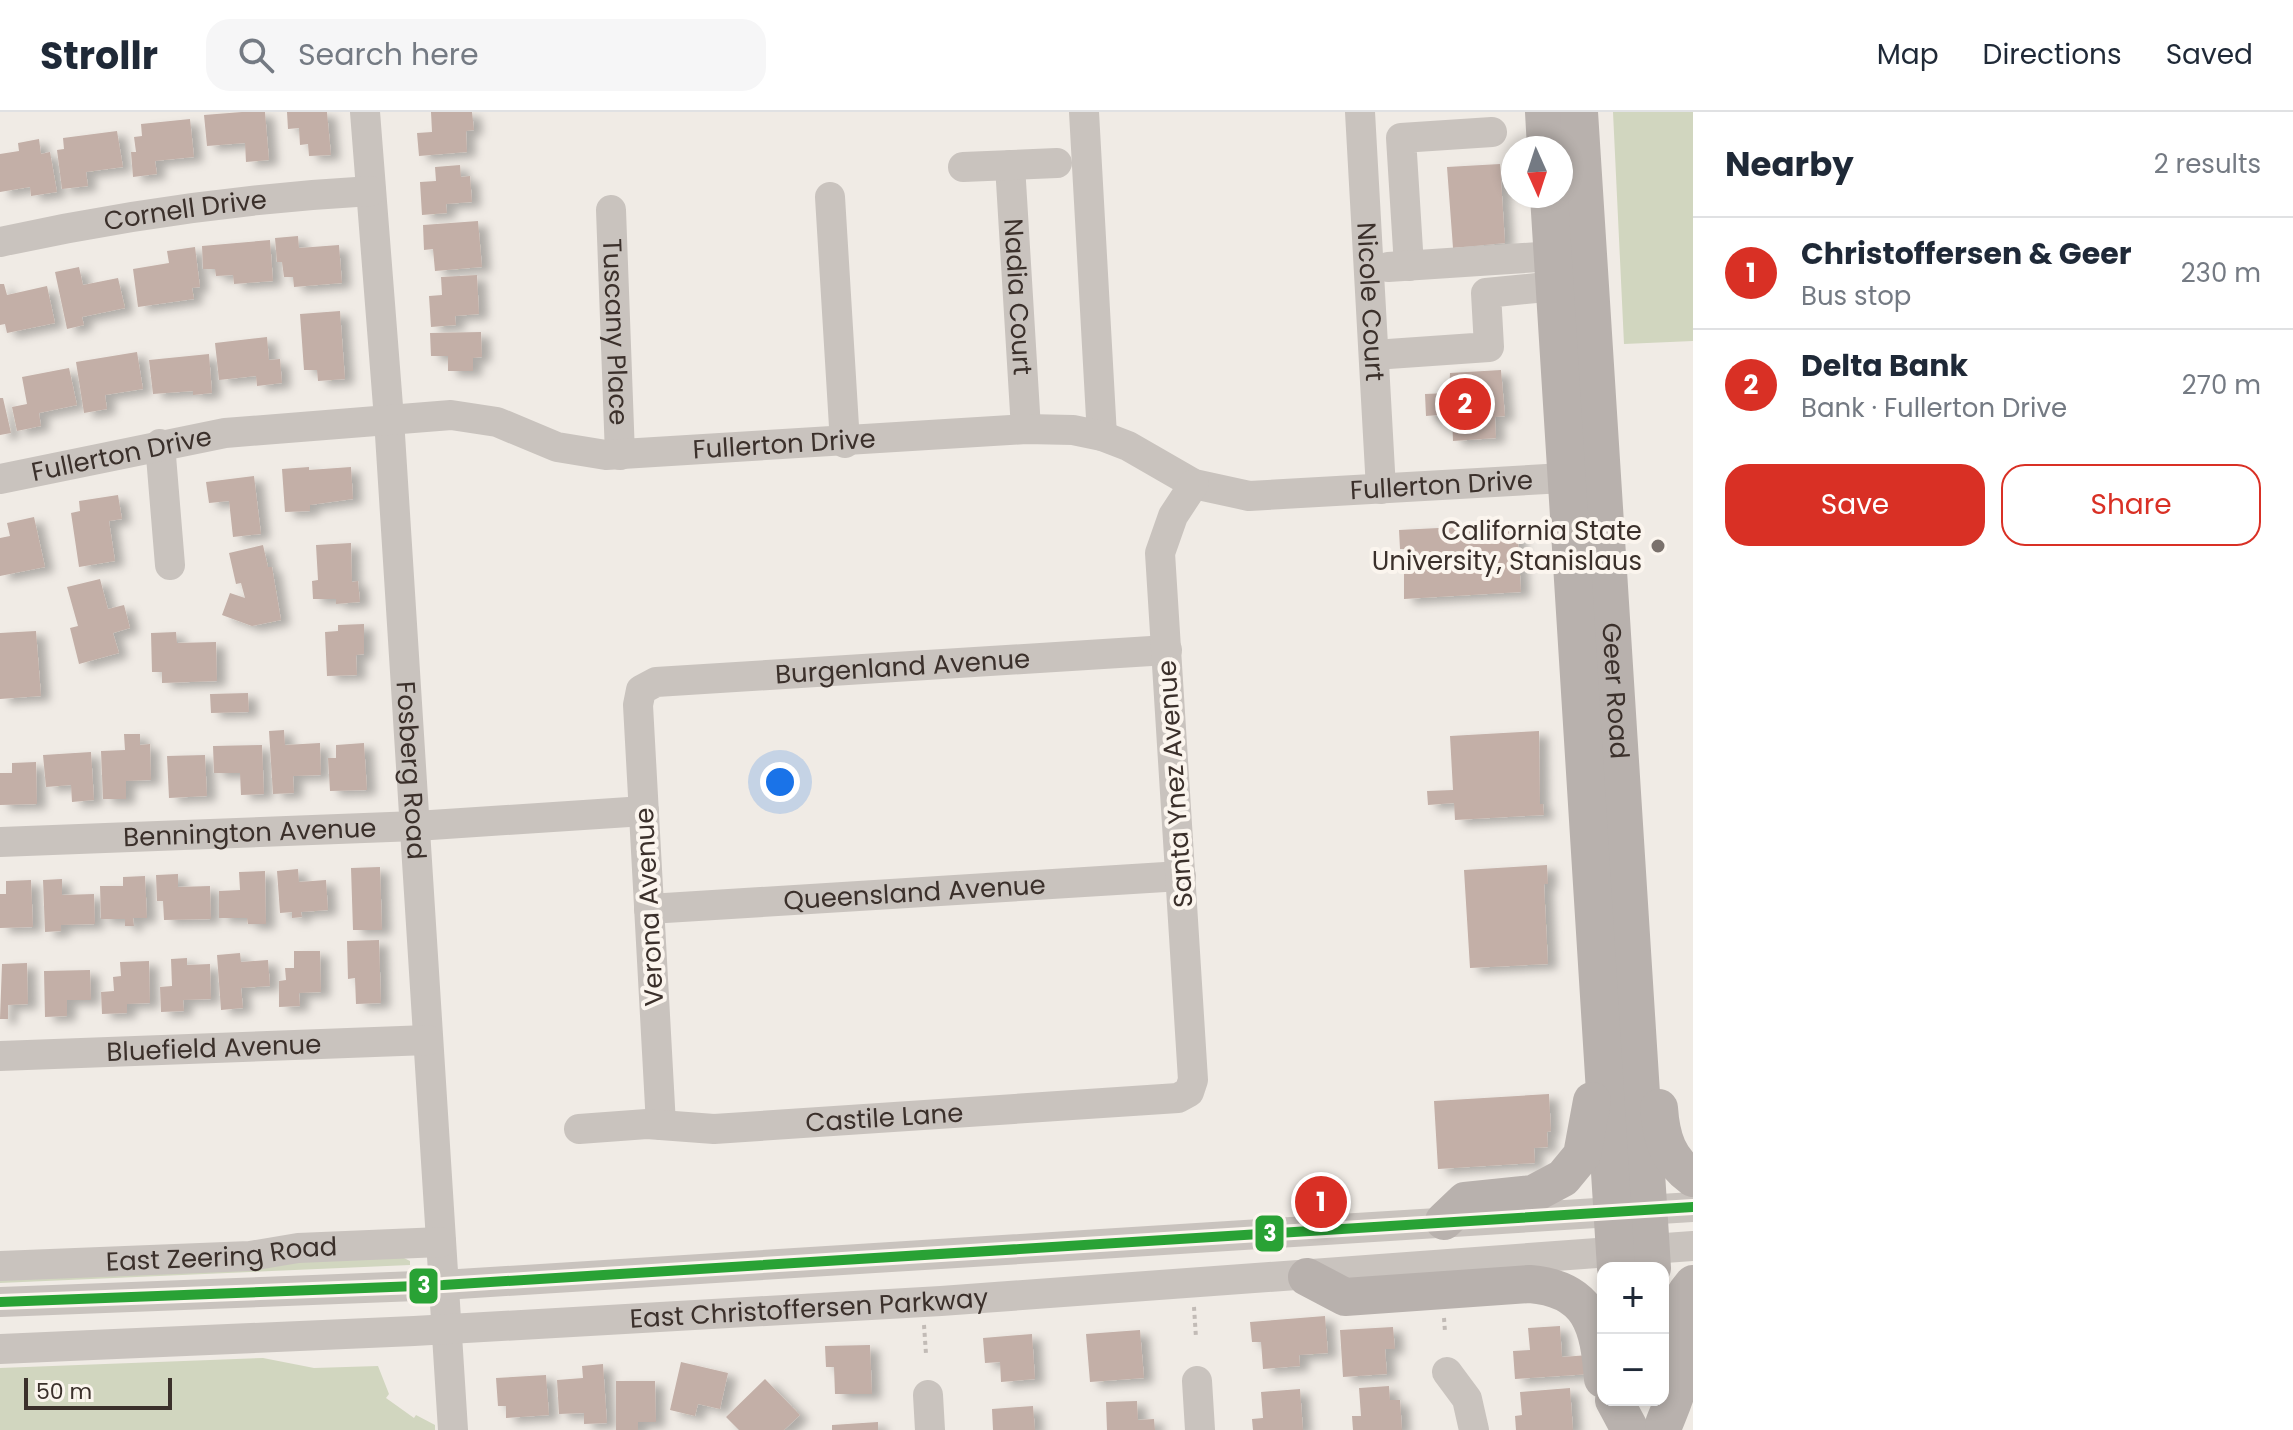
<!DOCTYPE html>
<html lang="en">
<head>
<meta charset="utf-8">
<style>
  :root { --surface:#fff; --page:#f6f6f7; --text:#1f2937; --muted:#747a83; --line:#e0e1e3; --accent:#d93025 }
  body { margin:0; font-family:Poppins,sans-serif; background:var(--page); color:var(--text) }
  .controls { position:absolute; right:24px; bottom:24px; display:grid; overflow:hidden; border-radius:16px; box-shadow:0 4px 12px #0003 }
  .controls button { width:72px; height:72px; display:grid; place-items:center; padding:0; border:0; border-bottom:2px solid var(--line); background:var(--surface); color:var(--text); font:40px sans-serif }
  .compass { position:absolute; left:1501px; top:24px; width:72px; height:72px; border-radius:50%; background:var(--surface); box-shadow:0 4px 12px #0003; rotate:177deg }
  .scale { position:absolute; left:24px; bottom:20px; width:148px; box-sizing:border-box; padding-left:8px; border:4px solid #3b302b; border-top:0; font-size:22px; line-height:28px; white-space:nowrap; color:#3b302b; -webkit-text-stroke:6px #fbf5ee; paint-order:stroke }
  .you { position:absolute; left:780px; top:670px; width:28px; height:28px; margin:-20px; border:6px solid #fff; border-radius:50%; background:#1a73e8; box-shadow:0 0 0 12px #1a73e833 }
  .badge { display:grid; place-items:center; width:52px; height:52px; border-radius:50%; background:var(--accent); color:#fff; font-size:26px; font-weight:700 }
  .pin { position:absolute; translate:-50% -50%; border:4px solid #fff; box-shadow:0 2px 8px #0006 }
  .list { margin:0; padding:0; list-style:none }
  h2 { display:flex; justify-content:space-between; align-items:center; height:104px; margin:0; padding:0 32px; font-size:34px }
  h2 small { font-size:26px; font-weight:400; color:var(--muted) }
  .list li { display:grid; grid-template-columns:52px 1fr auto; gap:24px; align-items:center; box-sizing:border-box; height:112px; padding:0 32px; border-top:2px solid var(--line) }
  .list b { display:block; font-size:30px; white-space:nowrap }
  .list p { margin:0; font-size:26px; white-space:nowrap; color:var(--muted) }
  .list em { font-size:26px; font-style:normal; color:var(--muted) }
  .actions { display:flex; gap:16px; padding:24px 32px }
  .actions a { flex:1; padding:18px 0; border:2px solid var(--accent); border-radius:24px; text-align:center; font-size:28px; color:var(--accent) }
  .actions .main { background:var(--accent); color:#fff }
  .icon { flex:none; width:44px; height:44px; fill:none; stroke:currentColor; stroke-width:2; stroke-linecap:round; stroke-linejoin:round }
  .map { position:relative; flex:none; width:1693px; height:1318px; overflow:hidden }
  header { display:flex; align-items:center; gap:48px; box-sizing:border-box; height:112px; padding:0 40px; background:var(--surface); border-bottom:2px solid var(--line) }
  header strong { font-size:38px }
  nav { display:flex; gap:44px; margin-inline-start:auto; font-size:28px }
  .search { width:560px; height:72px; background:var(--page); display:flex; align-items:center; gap:20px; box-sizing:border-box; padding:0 28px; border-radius:24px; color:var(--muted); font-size:30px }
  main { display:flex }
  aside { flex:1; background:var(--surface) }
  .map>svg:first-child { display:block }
</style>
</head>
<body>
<header>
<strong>Strollr</strong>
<div class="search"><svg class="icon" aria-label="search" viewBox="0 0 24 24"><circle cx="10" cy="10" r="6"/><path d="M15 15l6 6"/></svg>Search here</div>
<nav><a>Map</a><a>Directions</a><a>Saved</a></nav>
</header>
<main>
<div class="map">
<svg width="1693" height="1318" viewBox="0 0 1693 1318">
  <defs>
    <filter id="shadow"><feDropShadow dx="9" dy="5" stdDeviation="4" flood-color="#0004"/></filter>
  </defs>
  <rect width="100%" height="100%" fill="#f0ebe5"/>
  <path fill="#d1d6bf" d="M1613,0h80v229l-69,3z
    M396,1142l14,7v4l-410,18v-5z
    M263,1246l51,10 64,-2 11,28 -3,4 28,20 2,-3 19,10v5h-435v-62z"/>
  <path fill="#c3afa7" filter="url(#shadow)" d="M242,0h23l4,48 -23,2 -1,-19 -38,3 -3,-31z
    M287,0h40l4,43 -22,1 -1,-12 -8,1 -1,-17 -11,1z
    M431,0h41l2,18 -8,1 1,21 -48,4 -2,-23 15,-1z
    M190,7l4,38 -39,4 2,13 -24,3 -2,-25h5l-2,-15 8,-1 -1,-12z
    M117,19l6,36 -37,5 2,14 -26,3 -5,-39 7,-1 -1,-11z
    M39,27l2,15 9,-2 7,40 -26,4 -1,-9 -30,5v-38l19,-3 -1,-8z
    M1500,52l5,79 -52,5 -6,-81z
    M460,53l1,12 9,-1 2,26 -26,2 1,9 -25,2 -2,-33 16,-1 -1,-14z
    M478,109l4,46 -47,4 -2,-22 -9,1 -1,-25z
    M298,124l1,12 40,-3 3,38 -48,4 -1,-10h-9l-2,-15h-5l-2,-24z
    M270,128l3,41 -39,3 -1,-9 -17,1 -1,-7h-12l-1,-23z
    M195,135l5,40 -8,1 2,11 -56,8 -5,-38 36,-6 -2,-12z
    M79,155l4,18 35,-7 7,30 -43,9 2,8 -17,4 -12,-57z
    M477,163l2,39 -24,2 1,9 -25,2 -2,-31 13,-1 -1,-18z
    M0,172h4l3,11 40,-9 8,37 -48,10 -2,-9 -5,1z
    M340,199l5,68 -27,2 -1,-11h-13l-4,-56z
    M481,220l1,25 -9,1v13h-25v-15h-17l-1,-23z
    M267,225l2,23 11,-1 2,24 -25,3 -1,-10 -37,4 -4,-37z
    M137,240l6,37 -38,6 2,14 -23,4 -8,-51z
    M209,242l3,39 -19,2v-4l-40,3 -4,-34z
    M69,256l8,37 -38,8 2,13 -24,5 -5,-24 15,-3 -5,-27z
    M1501,258l4,46 -10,1 1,21 -43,3 -1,-27 -26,2 -1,-22 24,-1 1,-20z
    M0,286h3l8,35 -11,2z
    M309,355v3l42,-3 2,32 -43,6v6l-25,1 -3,-43z
    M254,364l7,58 -28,3 -4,-36 -20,2 -3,-21z
    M118,383l4,24 -13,2 6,40 -36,6 -8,-54 9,-2 -1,-10z
    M34,405l11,50 -45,9v-38l10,-2 -3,-13z
    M1517,412l4,68 -117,7v-50h-4l-1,-19z
    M351,431l1,39 6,-1 2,21 -24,2v-5h-23l-1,-18 6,-1 -2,-35z
    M263,433l5,22h4l9,53 -29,6 -30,-11 8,-22 15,5 -4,-15 -5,1 -7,-31z
    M100,467l8,30 16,-4 6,23 -17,5 6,20 -40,11 -9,-36 8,-2 -11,-39z
    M364,512v30l-8,1 1,20 -30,1 -2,-44 13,-1v-6z
    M36,519l5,65 -41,3v-66z
    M176,520l1,11 39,-1 1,39 -55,2v-11h-10l-1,-39z
    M248,581l1,19 -38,1 -1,-19z
    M284,618l1,15 35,-2 1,32 -28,1 1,17 -21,1 -4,-63z
    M1539,619l1,73h3l1,11 -89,5 -1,-17 -26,2 -1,-14 26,-1 -3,-54z
    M124,622h16v11l10,-1 1,36 -25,1v18h-23l-2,-48 24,-1z
    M364,631l3,47 -37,1 -2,-33h8v-13z
    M262,633l2,49 -23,1 -1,-22h-26l-1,-27z
    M91,640l3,48 -22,2 -1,-17 -25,2 -3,-32z
    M205,643l2,41 -38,2 -2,-42z
    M36,650l1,42 -37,1v-32h12v-10z
    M1547,753l1,19h-4l4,80 -78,4 -6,-98z
    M380,755l2,63h-29l-2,-62z
    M298,757l1,13 27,-2 2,30 -27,2 1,5 -10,1v-6l-12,1 -3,-42z
    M265,759l1,53h-18l-1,-6h-28v-27l21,-1 -1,-18z
    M178,762v13l32,-1 1,33 -47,1 -1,-19h-6l-1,-26z
    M145,764l2,42h-14l1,8h-9v-7h-24l-1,-33h23v-9z
    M62,767v16l32,-1 1,30 -34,1v6l-16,1 -2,-52z
    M31,768l2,47 -33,1v-34h6v-13z
    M379,828l2,63 -25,1 -1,-26 -7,1 -1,-38z
    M294,839h26l1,41 -22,1 1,13 -21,1v-26l7,-1 -1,-12h9z
    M240,841l1,9 27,-2 2,26 -29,2 2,20 -22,2 -4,-55z
    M187,846v7l23,-1 1,35 -28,1 1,11 -23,1 -1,-25 12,-1 -1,-27z
    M149,849l1,42 -23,1v9l-25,1 -1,-22 13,-1 -1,-14 8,-1 -1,-14z
    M27,851l1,41 -20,1v14h-8l2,-55z
    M90,858l1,30h-24v16l-22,1 -1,-46z
    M1549,982l2,37 -4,1 1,15 -14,1 1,15 -97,6 -4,-68z
    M1325,1204l3,37 -29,2 1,11 -37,3 -2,-27h-9l-2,-20z
    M1560,1214l2,31 27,-2 1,19 -75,5 -2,-28 17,-1 -2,-22z
    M1393,1215l2,22h-10l2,25 -44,3 -3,-47z
    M1140,1218l4,48 -54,4 -4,-48z
    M1032,1222l3,45 -34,3 -1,-20 -15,1 -2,-25z
    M870,1233l2,49h-37l-1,-27h-8l-1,-21z
    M681,1250l47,11 -8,36 -22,-5 -3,12 -25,-6z
    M603,1252l4,59 -23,1v-11l-25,1 -2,-34 26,-2 -1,-12z
    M546,1263l3,40 -43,3v-12h-8l-2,-28z
    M765,1267l35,36 -16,15h-45l-13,-13z
    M616,1269h39l1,41h-18v8h-22z
    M1389,1274l1,14h10l2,30h-49l-1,-14h9l-2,-28z
    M1570,1276l3,42h-57l-1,-14 7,-1 -2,-23z
    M1300,1277l3,41h-50l-1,-11 11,-1 -2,-26z
    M1137,1289l1,19 16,-1 1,11h-48l-1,-28z
    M1033,1294l2,24h-42l-1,-21z
    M878,1310v8h-46v-5z"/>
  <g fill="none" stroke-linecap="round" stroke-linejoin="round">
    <path stroke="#c2bbb6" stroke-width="4" stroke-dasharray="4 4" stroke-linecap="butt" d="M1194,1195l2,31
      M1444,1206l1,14
      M924,1213l2,29"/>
    <g stroke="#c9c3be" stroke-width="30">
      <path id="s1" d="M365,0l24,307 64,1011"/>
      <path d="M1084,0l18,324"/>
      <path id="s2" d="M1360,0l21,377"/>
      <path id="s3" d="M1010,53l16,264"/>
      <path d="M963,55l94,-4"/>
      <path d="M830,85l15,246"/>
      <path id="s4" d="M611,98l9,245"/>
      <path id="s5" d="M0,130c123,-27 245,-44 371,-51"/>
      <path d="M1409,154l-8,-128 91,-6"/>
      <path d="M1388,155l166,-11"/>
      <path d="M1374,243l115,-8 -3,-54 70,-7"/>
      <path d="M160,332l10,121"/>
      <path id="s6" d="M0,367l225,-46 226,-18 46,7 60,25 49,8 420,-26 47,1 29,6 26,10 66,38 55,12 315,-18"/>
      <path id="s7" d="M0,730l416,-16 228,-15"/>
      <path id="s8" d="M649,797l532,-33"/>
      <path id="s9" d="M0,944l428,-16"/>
      <path id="s10" d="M661,1013l-23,-420 3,-15 15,-8 511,-32"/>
      <path id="s11" d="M579,1017l68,-5 67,5 464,-31 11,-6 4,-12 -33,-527 13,-37 21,-32"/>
      <path id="s12" d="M0,1154l250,-10 48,-8 143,-6"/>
      <path d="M0,1190l443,-17 1250,-78"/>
      <path id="s13" d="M0,1237l414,-18 527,-30 752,-55"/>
      <path d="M1447,1260l20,27 7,31"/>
      <path d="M1197,1269l3,49"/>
      <path d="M928,1283l2,35"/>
    </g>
    <g stroke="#b8b1ad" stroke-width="38">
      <path d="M1544,0l2,36"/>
      <path id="s14" d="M1579,0l73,1156"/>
      <path d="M1549,84l67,1072"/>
      <path d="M1659,996c2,30 9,52 34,70"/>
      <path d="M1444,1109l21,-20 68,-7 30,-16 19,-23 10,-54"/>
      <path d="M1307,1165l38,20 185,-13c61,5 69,43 73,95"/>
      <path d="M1614,1288l15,28"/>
      <path d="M1664,1312c5,-13 12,-28 15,-42 8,-38 -18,-62 14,-98"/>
    </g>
    <defs>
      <path id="bus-1" d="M0,1190l443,-17 1250,-78"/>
    </defs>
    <use href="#bus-1" stroke="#fbf5ee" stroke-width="16"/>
    <use href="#bus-1" stroke="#29a235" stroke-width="10"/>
  </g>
  <circle fill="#7a716c" stroke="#fbf5ee" stroke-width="3" cx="1658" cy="434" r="8"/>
  <g text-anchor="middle" stroke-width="8" stroke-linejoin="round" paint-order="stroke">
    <g font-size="26" fill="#3b302b" stroke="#fbf5ee">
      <text dy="9" stroke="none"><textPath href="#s5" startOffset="188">Cornell Drive</textPath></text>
      <text dy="9" stroke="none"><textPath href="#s3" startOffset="132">Nadia Court</textPath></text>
      <text dy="9" stroke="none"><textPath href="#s2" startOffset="190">Nicole Court</textPath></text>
      <text dy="9" stroke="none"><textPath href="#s4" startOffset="122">Tuscany Place</textPath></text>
      <text dy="9" stroke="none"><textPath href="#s6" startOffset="796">Fullerton Drive</textPath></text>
      <text dy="9" stroke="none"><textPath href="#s6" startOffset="124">Fullerton Drive</textPath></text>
      <text dy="9" stroke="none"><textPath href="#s6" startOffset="1468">Fullerton Drive</textPath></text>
      <text dy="9" stroke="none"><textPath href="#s10" startOffset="700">Burgenland Avenue</textPath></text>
      <text dy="9" stroke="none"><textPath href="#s14" startOffset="580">Geer Road</textPath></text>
      <text dy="9" stroke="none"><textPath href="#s1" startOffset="660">Fosberg Road</textPath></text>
      <text transform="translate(1175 672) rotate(-94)" y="9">Santa Ynez Avenue</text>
      <text dy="9" stroke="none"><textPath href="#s7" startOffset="250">Bennington Avenue</textPath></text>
      <text dy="9" stroke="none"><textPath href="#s8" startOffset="266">Queensland Avenue</textPath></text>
      <text transform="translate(649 795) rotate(-93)" y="9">Verona Avenue</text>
      <text dy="9" stroke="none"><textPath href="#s9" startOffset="214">Bluefield Avenue</textPath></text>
      <text dy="9" stroke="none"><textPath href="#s11" startOffset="306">Castile Lane</textPath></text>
      <text dy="9" stroke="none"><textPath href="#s12" startOffset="222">East Zeering Road</textPath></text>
      <text dy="9" stroke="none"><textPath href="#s13" startOffset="810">East Christoffersen Parkway</textPath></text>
    </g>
    <g font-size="26" fill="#3b302b" stroke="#fbf5ee" text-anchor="end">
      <text x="1642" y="428">California State<tspan x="1642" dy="30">University, Stanislaus</tspan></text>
    </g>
  </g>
  <g stroke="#fbf5ee" stroke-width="3">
    <rect x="1254" y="1102" width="31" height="39" rx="8" fill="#29a235"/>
    <rect x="408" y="1155" width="31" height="38" rx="8" fill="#29a235"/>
  </g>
  <g font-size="22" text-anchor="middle" font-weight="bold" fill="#fff">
    <text x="1270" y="1129">3</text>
    <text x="424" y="1181">3</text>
  </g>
</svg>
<div class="controls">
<button>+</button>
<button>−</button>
</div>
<svg class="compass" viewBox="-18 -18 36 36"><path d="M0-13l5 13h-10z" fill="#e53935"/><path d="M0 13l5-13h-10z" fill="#747a83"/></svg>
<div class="scale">50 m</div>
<div class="you"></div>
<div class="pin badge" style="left:1321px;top:1090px">1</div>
<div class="pin badge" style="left:1465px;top:292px">2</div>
</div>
<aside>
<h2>Nearby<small>2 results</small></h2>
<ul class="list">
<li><span class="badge">1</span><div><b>Christoffersen &amp; Geer</b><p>Bus stop</p></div><em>230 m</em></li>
<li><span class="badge">2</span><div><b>Delta Bank</b><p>Bank · Fullerton Drive</p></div><em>270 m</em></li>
</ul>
<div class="actions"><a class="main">Save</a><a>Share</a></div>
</aside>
</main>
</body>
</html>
